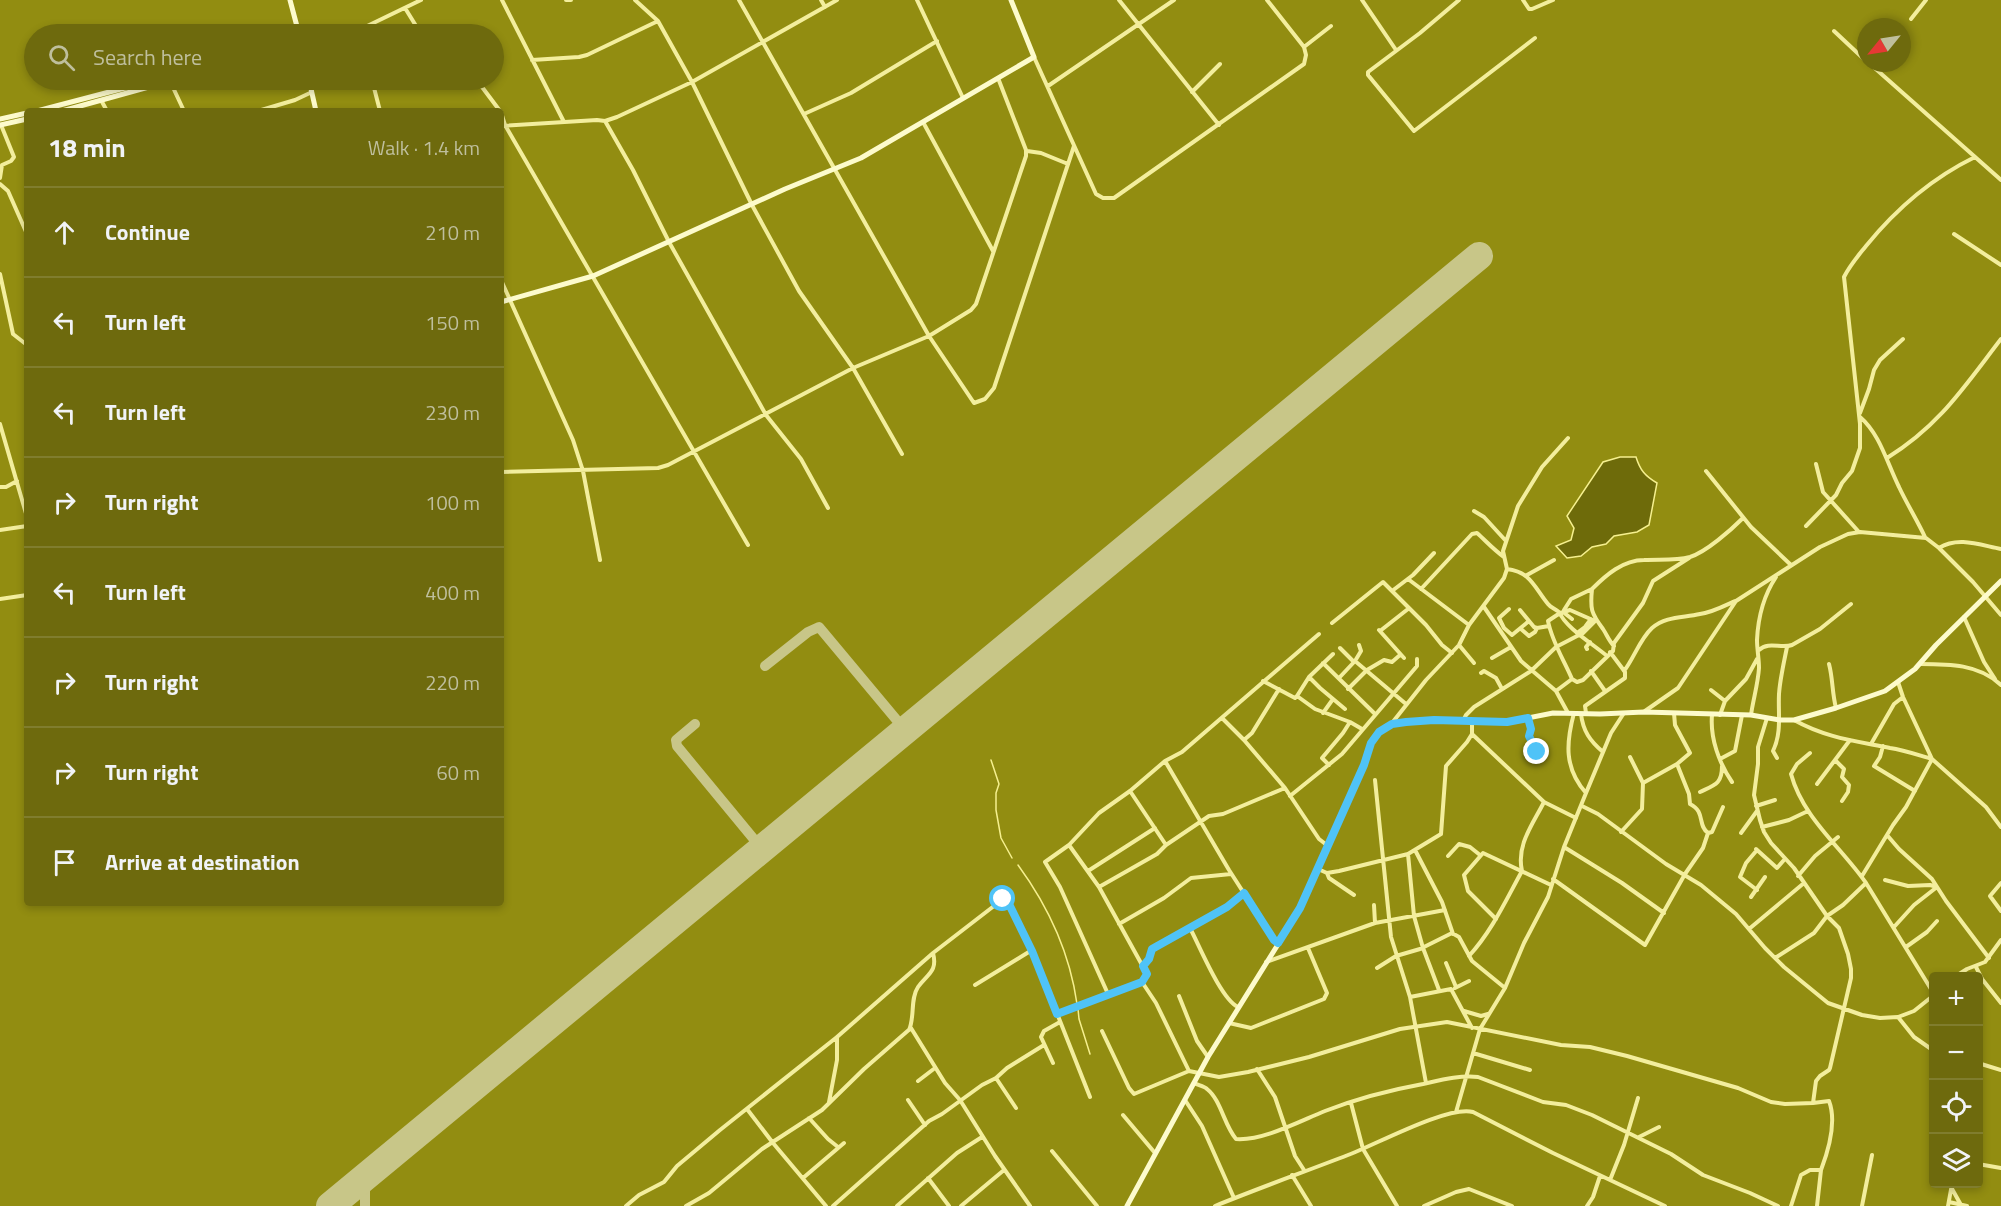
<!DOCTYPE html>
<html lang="en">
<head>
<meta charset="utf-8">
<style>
  :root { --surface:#6e6a0d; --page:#736f16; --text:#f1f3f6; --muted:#bfbf9d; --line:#807d2e }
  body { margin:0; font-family:"Titillium Web",sans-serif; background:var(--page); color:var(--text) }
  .controls { position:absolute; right:18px; bottom:18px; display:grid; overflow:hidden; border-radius:6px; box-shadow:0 3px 9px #0003 }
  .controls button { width:54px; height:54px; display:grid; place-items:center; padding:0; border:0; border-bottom:2px solid var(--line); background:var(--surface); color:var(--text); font:30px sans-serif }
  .compass { position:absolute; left:1857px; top:18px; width:54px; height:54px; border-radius:50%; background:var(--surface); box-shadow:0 3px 9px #0003; rotate:240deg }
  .stop { position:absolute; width:18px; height:18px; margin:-14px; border:4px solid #4fc3f7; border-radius:50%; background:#fff }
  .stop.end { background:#4fc3f7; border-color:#fff; box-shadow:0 2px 6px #0008 }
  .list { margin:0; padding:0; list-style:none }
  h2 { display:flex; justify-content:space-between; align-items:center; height:78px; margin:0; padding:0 24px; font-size:26px }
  h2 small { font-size:20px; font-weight:400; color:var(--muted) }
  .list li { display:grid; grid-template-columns:39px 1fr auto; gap:18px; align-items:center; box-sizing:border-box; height:90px; padding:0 24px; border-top:2px solid var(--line) }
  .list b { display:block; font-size:22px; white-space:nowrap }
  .list em { font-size:20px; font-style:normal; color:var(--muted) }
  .icon { flex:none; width:33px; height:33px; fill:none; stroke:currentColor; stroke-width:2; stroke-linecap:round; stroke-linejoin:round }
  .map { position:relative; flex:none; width:2001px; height:1206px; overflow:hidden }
  .search { position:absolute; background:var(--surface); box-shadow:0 3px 9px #0003; left:24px; top:24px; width:480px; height:66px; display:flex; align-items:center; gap:15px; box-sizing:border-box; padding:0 21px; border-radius:33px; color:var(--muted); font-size:22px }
  .panel { position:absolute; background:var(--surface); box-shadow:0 3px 9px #0003; left:24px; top:108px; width:480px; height:798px; border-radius:6px }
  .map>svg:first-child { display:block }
</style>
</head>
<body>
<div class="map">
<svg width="2001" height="1206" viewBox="0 0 2001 1206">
  <rect width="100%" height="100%" fill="#928d11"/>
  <path fill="#6e6b0a" stroke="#f6f08f" stroke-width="1.5" d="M1620,457h16c4,13 9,19 21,26l-8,42 -12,7 -23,4 -8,8 -14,3 -11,9 -14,2 -11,-12 15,-6 3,-12 -7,-12 36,-54z"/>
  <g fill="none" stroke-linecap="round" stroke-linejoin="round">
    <path stroke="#f6f08f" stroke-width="1.5" d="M991,760l8,24 -3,9v17l5,28 11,20
      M1018,865c30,41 52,89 59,139
      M1078,1009l1,10 11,35"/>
    <path stroke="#c8c688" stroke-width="10" d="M765,666l43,-34 11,-5 86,103
      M695,724l-19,16 1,6 85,103
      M365,1206v-19l11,-20"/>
    <path stroke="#c8c688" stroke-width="28" d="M330,1206l1149,-950"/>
    <path stroke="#f3ee9d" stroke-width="4" d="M502,0l62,122
      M566,0h5
      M635,0l23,21 34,61 60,123 47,86 54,77 49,86
      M739,0l190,336 45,67 11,-4 9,-11 80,-242
      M821,0l4,7
      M917,0l46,98
      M1119,0l100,125
      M1362,0l34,50
      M1459,0l-39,33 -52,39v3l46,56 121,-93
      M1523,0l6,9h3l21,-9
      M405,8l16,26
      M1911,19l15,-19
      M1834,31l32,30
      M324,34l37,-5 60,-29
      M1304,47l27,-21
      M1034,57l62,137 7,4h11l190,-134 2,-9 -2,-8 -37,-47
      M532,60l47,-3 8,-2 71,-34
      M1869,63l132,117
      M372,80l8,31
      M467,80l15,7 18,24
      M170,81l14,30
      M1048,86l126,-86
      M1192,92l28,-28
      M101,100l6,11
      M258,111l37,-11 17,-8
      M501,112l4,13 243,420
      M804,114l47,-21 86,-52
      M605,121l28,49 36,72 97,173 35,44 27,49
      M923,122l70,129
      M501,126l96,-6 8,1 12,-4 75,-35 145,-82
      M1027,151l14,2 27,11
      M0,178l2,-13 9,-4 3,-4 -13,-32
      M0,184l8,7 19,43
      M1954,234l47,31
      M0,274l13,60 14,11
      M501,280l72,160 10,31 17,89
      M1860,413l9,-24 5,-19 6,-10 23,-21
      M1860,417c20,17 27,46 39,70 8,17 18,33 26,50
      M0,424l27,93
      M1887,458c53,-33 77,-71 114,-119
      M1816,464l7,28 36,40
      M1706,471l45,56 40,38
      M501,472l157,-4 10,-3 185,-97 76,-32 42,-26 5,-6 50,-148v-6l-28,-72
      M0,487h6l11,-6
      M1474,511l10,6 22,24
      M1806,526l30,-31 6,-12 10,-12 8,-23v-24l-16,-147c6,-12 14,-21 22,-31 30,-37 66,-68 109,-89
      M0,530l27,-4
      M1939,548c19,-12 41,-3 62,1
      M1507,569c24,3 27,18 41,35 3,4 8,5 12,9l10,-3 25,11 -14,14
      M1527,575l27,-15
      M1408,579l61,46
      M1421,589l51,-55 5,-1c9,8 17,17 27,24
      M1392,591l21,-16 21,-22
      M0,599l27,-4
      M1484,607l37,54 35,30 12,22
      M1509,609l-10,9 5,10 8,7 17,-14
      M1520,610l14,17 3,1 12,-2
      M1564,610l7,-11 21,-10
      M1563,612l9,7
      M1964,617l20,45 11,17
      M1332,623l51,-41 43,43 16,20 10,8
      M1521,629l8,7 6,-4 2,-4
      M1379,630l25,28
      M1380,631l28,-22
      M1577,633l8,-6 6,-8
      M1459,645l15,18
      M1614,646c-5,-5 -7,-11 -11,-17 -12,-16 -13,-20 -11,-40 14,-14 31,-29 52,-29 15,-1 31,1 46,-3 16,-5 41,-27 53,-39
      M1340,648l14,14
      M1587,649l-1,-2 4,-5
      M1759,650c10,-9 22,-1 33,-5l28,-16 31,-25
      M1333,654l-24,23 11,11 25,21
      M1492,658l19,-11
      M1355,661l51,43
      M1323,663l52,51
      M1829,664c4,15 3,29 7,44
      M1920,664c29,0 59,0 81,21
      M1591,671l14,20
      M1624,671c10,-13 16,-32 28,-43 14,-12 31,-10 48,-14 13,-2 24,-8 35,-13
      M1481,673l3,-2 12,7 6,11
      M1339,678l16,-17 6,-10 -2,-6
      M1572,679l5,3 6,-2 30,-29 1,-8 29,-40 10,-22 36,-23
      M1263,681l32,17 2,-2 18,13 35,13 12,7
      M1898,682l5,15 29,62 54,48 15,20
      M1348,689l19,-19 17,-10 8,2 8,-7
      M1711,690l14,11
      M1556,691l16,-12c-8,-19 -20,-37 -24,-58l12,-8c4,13 34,32 47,43
      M1297,696l12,-19
      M1645,711l33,-23 58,-87 84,-54 28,-13 12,-2 66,6 13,10 34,34 28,33
      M1323,713l10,-14
      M1574,713c-8,30 -10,55 12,80
      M1586,713l-1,-7 40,-28v-6l-15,-20
      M1581,714c2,17 9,27 22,38
      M1712,715c-2,23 7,48 20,67
      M1720,715l5,-14 21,-22 11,-20
      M1751,715c2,-15 7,-31 8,-47 0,-9 -2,-19 -2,-28 1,-22 7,-45 19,-63
      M1222,718l22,22 41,48
      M1528,718l3,11 -2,7 8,16
      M1767,718l-9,29v17l-4,31 6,25 4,12 7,11 23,25 33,48 12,12 9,26 3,15v9l-21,90 -1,2 -9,6 -4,5 -3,22 16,-2c8,21 0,48 -8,69h-11l-9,5 -10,31
      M1794,720c32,18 62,21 96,28 14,2 28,7 42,11l-26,48 -13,18 -31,51
      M1463,721l3,-6 8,-8 57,-36 25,-24 23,-12
      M1392,723l34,-43 33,-35 10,-20 35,-47 3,-9 -4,-18 15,-45 24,-39 26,-29
      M1472,734l72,68 32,16
      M1244,740l8,-7 27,-44
      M1871,744l23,-40 9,-7
      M1883,746l-3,11 -6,9 41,25
      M1810,753l-13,11 -6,10c12,44 50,73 75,109l68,111
      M1777,758l-4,-7c9,-19 5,-37 6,-57 1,-15 5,-32 8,-47
      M1720,759l15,-8 7,-36
      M1835,760l9,9 -2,8 7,8 -1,7 -6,9
      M1165,761l64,109 45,70 4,3
      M1677,764l12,30 1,10c16,8 7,21 18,29
      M1329,765l-7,-7 21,-25 7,-11
      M1375,780l16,157 19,60 16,86
      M1643,783l34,-19 13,-11 -15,-28 -1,-12
      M1817,784l33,-44
      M1130,791l36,54
      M1700,792c15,-7 22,-8 22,-26
      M1290,796l52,-42 75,-88v-7
      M1582,806l16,8 68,50 35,21 35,29 29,34 19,19 44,36 34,12 18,3 18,-1 16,-6 20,-16
      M1756,806l19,-6
      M1762,827l27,-7 19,-9
      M1621,832l21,-23 1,-26 -13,-26
      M1741,833l16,-22
      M1887,835l12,14 33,30 14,22 43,57
      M1564,847l58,36 42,30
      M1756,849l21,19 7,-8
      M1415,850l27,52 11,32
      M1408,854l6,62 9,32 16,42
      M1448,856l11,-12 11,3 10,8
      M1318,869l9,4 12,-2 69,-17 33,-20 5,-68 21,-24 5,-8v-12
      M1088,871l67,-43
      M1327,873l2,5 25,17
      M1798,876l17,-20 23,-19
      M1553,879l92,66 40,-71 18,-26 5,-15 4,-1 11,-25
      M1885,880l23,6 22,-1 7,2
      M2001,883l-11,13 11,15
      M1099,887l58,-33 9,-9 43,-29 14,-2 62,-26 34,51 9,7
      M1757,890l-17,-13 6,-14 11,-13
      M1751,897l14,-20
      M1374,905l1,18
      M1496,919l-28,-28 -4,-16 19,-22 68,32
      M1119,924l45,-26 27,-20 40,-4
      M1894,927l20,-22 23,-18
      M1190,928l37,-21 17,-14
      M1749,929l55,-46
      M1906,947l21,-15 10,-11
      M1469,956c23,-25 37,-56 53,-85 -6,-26 11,-47 22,-69
      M1775,958l39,-25 13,-17 16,-11 23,-22
      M1266,962l109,-39 70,-13
      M1446,963l10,24
      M1144,966l5,-7 3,-10 38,-21c10,19 31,71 48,79
      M1976,967l6,12 19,24
      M1377,968l19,-12 24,-7 32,-16 7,4 13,24 33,27
      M1956,976l11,-7 18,-7 16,-22
      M1142,982l14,21 33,68
      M975,985l57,-35
      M1455,988l14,-7
      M1108,994l-48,-107 -15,-25 24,-17 30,-32 31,-22 35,-30 17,-9 137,-118
      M1179,996l18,45 11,16
      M1410,997l41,-8 21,39
      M1464,1011l17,5 7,-2
      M1057,1014l85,-32 5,-8 -48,-87 -30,-42
      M1898,1017l16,20 20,14
      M1229,1023l22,5 73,-29 3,-6 -19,-45
      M909,1030c6,-13 1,-31 9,-43 9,-13 20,-15 15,-34
      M1102,1031l27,57 5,6 55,-23 30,6 29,-5 61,-15 91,-28 47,-7 114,23 29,2 37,9 111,32 33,14 14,2 28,-1
      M1473,1053l57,17
      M1053,1063l-12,-26 3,-6 16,-9
      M1978,1063l23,7
      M1257,1069l18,28 20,59 9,14
      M996,1078l20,30
      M918,1081l17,-13
      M1194,1083c3,2 10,3 13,6 14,11 17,36 29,50 27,2 64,-18 89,-28 31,-12 65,-21 98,-27 18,-4 37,-9 55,-7l65,25 23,3 26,10 79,39 32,21 47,18 28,13
      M908,1100l17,25
      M1185,1100l17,26 32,72
      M829,1102l8,-42v-23
      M1351,1103l12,46 34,57
      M747,1109l26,34 53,63
      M1456,1112l24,-83 25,-41 19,-45 24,-46 16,-50 22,-54 25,-60 13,-20
      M1123,1115l32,38
      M809,1118l19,21 10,8
      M1639,1137l20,-10
      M1052,1151l45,55
      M1978,1164l23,4
      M1292,1175l19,31
      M803,1178l41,-35
      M928,1178l21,28
      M1610,1180l14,-35 14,-47
      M1951,1187l10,18
      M1949,1202l18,4
      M626,1206l13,-11 25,-13 13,-16 43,-36 117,-93 96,-84 70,-54 4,1 25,50 58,147
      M686,1206l23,-13 53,-44 60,-39 42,-41 47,-41 34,55 15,17 35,56 35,50
      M833,1206l96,-85 13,-7 40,-29 14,-7 11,-10 37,-23
      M897,1206l60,-53 25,-16
      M961,1206l43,-36
      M1215,1206c44,-18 89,-34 133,-51 27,-10 100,-50 125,-43l80,41 112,53
      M1424,1206l32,-14 13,-3 43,17
      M1587,1206l6,-9 7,-21
      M1817,1206l4,-36
      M1862,1206l10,-51
      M1948,1206l4,-22"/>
    <path stroke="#fdfbcc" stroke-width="5" d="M290,0l9,34
      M309,80l7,31
      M37,111l118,-31
      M62,111l112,-31
      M0,119l27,-6
      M0,125l27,-6
      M501,302l92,-26 192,-87 76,-31 173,-101 -23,-57
      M1127,1206l81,-149 87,-140 69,-152 7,-22 8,-11 13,-8 42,-4 73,2 46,-9 47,1 44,-2 107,3 29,5h14l42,-12 49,-17 30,-22 21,-24 65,-64"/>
  </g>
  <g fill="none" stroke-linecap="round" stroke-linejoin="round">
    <path stroke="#4fc3f7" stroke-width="8" d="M1003,899l4,1 25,51 25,63 85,-32 5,-8 -4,-8 6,-7 3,-10 75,-42 17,-14 30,47 4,3 22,-35 64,-143 7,-22 8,-11 13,-8 14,-2 28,-2 73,2 21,-4 3,11 -2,7 8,16"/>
  </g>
</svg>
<div class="controls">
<button>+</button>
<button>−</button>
<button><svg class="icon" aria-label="locate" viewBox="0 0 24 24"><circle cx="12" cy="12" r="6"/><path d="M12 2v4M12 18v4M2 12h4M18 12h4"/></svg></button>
<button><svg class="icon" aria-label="layers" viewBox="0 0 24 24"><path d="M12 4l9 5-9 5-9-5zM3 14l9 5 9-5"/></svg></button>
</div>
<svg class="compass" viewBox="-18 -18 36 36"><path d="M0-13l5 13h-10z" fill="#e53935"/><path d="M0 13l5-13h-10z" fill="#bfbf9d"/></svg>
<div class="stop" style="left:1003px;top:899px"></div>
<div class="stop end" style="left:1537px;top:752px"></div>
<div class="search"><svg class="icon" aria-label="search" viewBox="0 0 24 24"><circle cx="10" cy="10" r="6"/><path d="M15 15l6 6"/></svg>Search here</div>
<section class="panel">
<h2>18 min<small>Walk · 1.4 km</small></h2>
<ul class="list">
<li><svg class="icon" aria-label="ahead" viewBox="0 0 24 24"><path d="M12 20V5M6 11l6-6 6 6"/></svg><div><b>Continue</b></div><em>210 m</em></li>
<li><svg class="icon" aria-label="left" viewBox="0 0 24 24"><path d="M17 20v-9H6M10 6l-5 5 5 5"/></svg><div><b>Turn left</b></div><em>150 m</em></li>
<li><svg class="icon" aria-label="left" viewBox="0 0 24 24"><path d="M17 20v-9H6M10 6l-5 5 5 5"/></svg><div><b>Turn left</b></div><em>230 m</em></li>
<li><svg class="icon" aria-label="right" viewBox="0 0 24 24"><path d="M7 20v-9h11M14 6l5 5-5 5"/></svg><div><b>Turn right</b></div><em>100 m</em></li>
<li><svg class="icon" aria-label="left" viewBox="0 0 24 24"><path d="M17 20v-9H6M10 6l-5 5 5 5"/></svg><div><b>Turn left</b></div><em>400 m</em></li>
<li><svg class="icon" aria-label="right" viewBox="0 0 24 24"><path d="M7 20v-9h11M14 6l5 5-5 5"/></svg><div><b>Turn right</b></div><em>220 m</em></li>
<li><svg class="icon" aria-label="right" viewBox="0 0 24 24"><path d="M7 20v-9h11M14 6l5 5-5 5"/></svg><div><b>Turn right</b></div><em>60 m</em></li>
<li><svg class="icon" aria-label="arrive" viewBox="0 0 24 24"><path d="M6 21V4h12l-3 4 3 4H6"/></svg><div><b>Arrive at destination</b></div></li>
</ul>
</section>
</div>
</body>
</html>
